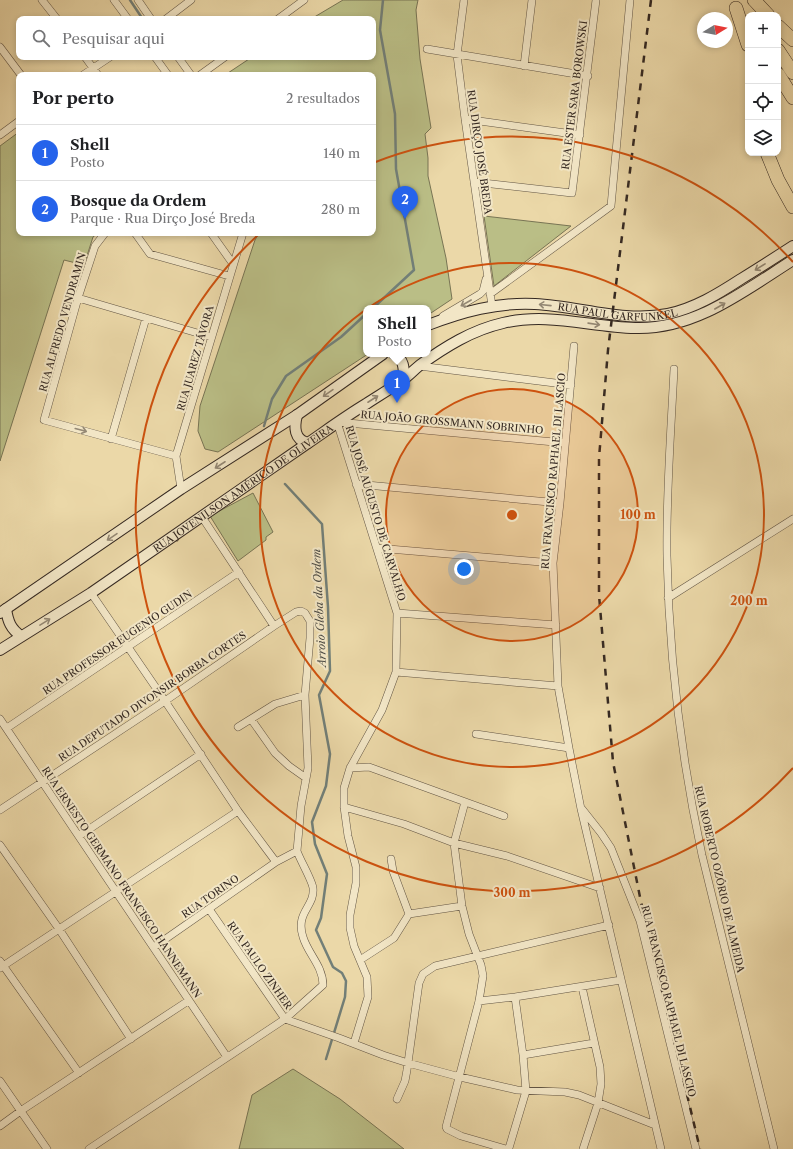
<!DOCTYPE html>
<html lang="pt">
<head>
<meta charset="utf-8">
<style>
  :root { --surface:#fff; --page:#f2f2f2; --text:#202124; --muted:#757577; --line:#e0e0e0; --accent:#2563eb }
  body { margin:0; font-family:"Libre Caslon Text",serif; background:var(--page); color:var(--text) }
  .controls { position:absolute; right:12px; top:12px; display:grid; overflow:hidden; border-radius:8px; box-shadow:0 2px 6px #0003 }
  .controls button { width:36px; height:36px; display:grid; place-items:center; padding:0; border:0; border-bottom:1px solid var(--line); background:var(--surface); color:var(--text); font:20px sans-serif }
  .compass { position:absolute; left:697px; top:12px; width:36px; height:36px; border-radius:50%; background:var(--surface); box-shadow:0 2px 6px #0003; rotate:80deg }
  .you { position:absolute; left:464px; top:569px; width:14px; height:14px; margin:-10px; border:3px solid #fff; border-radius:50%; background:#1a73e8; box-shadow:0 0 0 6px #1a73e833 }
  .badge { display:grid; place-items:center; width:26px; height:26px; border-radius:50%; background:var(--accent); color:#fff; font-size:13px; font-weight:700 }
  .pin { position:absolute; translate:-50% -33px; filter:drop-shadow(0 1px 2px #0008) }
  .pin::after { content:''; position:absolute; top:21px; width:14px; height:12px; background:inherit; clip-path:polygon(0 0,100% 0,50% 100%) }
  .popup { position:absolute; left:363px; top:305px; width:68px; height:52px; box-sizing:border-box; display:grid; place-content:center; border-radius:8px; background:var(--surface); filter:drop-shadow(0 1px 3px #0005); font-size:13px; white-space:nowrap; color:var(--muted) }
  .popup b { font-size:15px; color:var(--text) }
  .popup::after { content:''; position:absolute; left:50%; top:100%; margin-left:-8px; border:8px solid transparent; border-top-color:var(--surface) }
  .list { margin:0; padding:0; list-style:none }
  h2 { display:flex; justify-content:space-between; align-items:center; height:52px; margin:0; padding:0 16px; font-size:17px }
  h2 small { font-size:13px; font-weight:400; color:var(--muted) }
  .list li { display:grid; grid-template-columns:26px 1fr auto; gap:12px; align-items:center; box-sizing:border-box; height:56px; padding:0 16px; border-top:1px solid var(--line) }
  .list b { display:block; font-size:15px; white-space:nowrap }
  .list p { margin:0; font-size:13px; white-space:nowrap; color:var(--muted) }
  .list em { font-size:13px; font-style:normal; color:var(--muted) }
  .icon { flex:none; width:22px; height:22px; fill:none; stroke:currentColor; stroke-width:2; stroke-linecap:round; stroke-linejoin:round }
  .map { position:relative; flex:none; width:793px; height:1149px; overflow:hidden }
  .search { position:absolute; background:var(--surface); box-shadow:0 2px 6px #0003; left:16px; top:16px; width:360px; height:44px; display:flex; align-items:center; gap:10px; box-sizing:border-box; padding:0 14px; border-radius:8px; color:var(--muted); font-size:15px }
  .panel { position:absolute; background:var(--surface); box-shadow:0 2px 6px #0003; left:16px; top:72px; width:360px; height:164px; border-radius:8px }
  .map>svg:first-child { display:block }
</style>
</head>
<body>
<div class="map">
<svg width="793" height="1149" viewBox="0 0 793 1149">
  <rect width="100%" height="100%" fill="#ebd8a8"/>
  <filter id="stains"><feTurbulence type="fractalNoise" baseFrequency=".005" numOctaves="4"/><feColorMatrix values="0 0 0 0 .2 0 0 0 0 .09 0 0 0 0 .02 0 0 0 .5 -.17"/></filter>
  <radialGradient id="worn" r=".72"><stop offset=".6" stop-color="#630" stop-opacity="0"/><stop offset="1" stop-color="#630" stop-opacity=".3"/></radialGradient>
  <path fill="#babe86" stroke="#787454" d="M343,0h75l-2,10 4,49 11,69 -6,6 3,24v18l18,82 6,41 -24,16v-7h-62v46h2l-150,98 -13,-3 -7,-18 2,-25 55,-166 4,-7h114v-158h-148l27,-18h121v-38h-62z
    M19,132v101h79l-5,4 -9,28 -20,-5 -64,201v-315z
    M484,216l87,10 -77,60z
    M253,493l20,39 -7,5v3l-28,21 -28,-45z
    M293,1069l47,30 64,50h-165l13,-54z"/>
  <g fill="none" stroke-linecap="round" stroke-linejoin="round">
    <path stroke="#727f78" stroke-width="2.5" d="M130,0l12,18
      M373,308l41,-38 -18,-101 -1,-55 -15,-84 3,-30
      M264,426l8,-27 14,-23 55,-39 25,-23
      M285,484l37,40 6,83 2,64 -11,24 11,59 -4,32 -14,36 3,22 12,30 -6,44 -5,12 17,37 9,6 4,8 -1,16 -19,62"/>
    <defs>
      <path id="street" d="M42,0l15,19
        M114,0l14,19
        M138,0l13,19
        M464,0l-7,55 8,64 27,187
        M166,19l25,-19
        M278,19l26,-19
        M0,47l21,28
        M427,49l161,27
        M85,57l13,18
        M155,57l13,18
        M178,57l13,18
        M524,66l8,-66
        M83,75l27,-18
        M200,75l25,-18
        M465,119l115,16
        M0,135l19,-14
        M474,182l98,11 24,-193
        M105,233l-10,13 -17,52 -34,122 132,36
        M135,233l15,21 79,22
        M211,233l22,31
        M490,294l121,-88 19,-206
        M78,298l133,39
        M443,316l37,-22 3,-3 3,-12
        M574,346l-14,157 -7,60 5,123 11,62 12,61 80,340
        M419,366l152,19
        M674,369c-3,62 -8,125 -7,187 2,101 14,201 35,299l72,294
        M111,439l35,-121
        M356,484l204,19
        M181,489l-5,-33 67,-223
        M202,517l72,109
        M377,548l176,15
        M91,593l74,108 73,110 38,51
        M668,598l125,-79
        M397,613l159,12
        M396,672l162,14
        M0,719l227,338
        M251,719l24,34 14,13 17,12
        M238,727l37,-23 30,-9
        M7,728l232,-156
        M476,734l93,14
        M350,768l19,-1 135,49
        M465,802l-11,41 8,63 7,28 12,31 2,11 -4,25 -33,126 1,2 14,7 45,13
        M344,807l60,17 50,19 53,13 93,32
        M582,809l19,24 10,15 29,73 56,228
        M0,810l165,-109 109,-75 22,-14 5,-1 4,2 5,8v17l-5,57 3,73 -7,38 -4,45
        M79,836l122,-82
        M0,845l59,84 72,110
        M209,909l76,110 54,19 44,17 25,8 52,14 57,13 48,2 14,3 76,30
        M409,914l53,-8
        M360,960l34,-22 15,-24 -16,-43 -2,-12
        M0,961l79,112
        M0,968l238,-157
        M582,987l18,80 1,17 -3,19 -15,46
        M479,1001l36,-4 106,-17
        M354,1043l14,-46 -1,-20 -13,-31 -4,-18v-13l6,-32v-16l-8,-31 -4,-29v-19l6,-20 32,-58 14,-38 1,-59 -60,-191 228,21
        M523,1055l71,-12
        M0,1081l47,68
        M397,1099l8,-18 2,-11 12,-87 4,-9 12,-8 174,-41
        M0,1126l22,-16 166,-109
        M89,1149l196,-130 38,-34c0,-19 -15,-31 -20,-48 -8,-25 12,-30 10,-49 -1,-8 -13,-28 -16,-37l-21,11 -122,85
        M507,1149l2,-1 17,-57 -3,-36 -8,-58"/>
      <g id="secondary">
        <path id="s1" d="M428,325c34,-13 69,-23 107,-21 44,2 89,19 133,10 27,-6 50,-20 73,-35 18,-11 35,-22 52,-33"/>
        <path d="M394,354c10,5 10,14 10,25"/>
        <path d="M297,415c-3,12 -3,25 11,28"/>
        <path d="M6,609c2,13 5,20 15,27"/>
        <path d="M0,613l181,-124 116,-74 86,-61"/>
        <path id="s2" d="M0,650l91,-57 217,-150c19,-13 38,-27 58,-39 12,-8 26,-16 38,-25 5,-4 10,-9 16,-14 25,-18 52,-35 83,-42 45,-11 87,4 132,5 60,2 109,-37 158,-68"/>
      </g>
      <path id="highway" d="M754,0l14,15
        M736,8l12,37
        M778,26l15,14
        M778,50l15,23
        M778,74l15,24
        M767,153l11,27 15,27"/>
    </defs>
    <use href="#street" stroke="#625544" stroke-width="8"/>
    <use href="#secondary" stroke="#352922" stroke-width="12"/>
    <use href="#highway" stroke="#352922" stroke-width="14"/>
    <use href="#street" stroke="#f2e6c6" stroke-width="7"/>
    <use href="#secondary" stroke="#f2e6c6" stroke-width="10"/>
    <use href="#highway" stroke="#ebd8a8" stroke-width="13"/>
    <path stroke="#352922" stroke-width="2.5" stroke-dasharray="7 7" stroke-linecap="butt" d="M651,0l-43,350 -9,108v137l14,167 28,140 59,247"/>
  </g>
  <defs><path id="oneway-shaft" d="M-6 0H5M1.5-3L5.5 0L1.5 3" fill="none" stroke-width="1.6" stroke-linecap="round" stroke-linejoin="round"/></defs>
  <g stroke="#948874">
    <use href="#oneway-shaft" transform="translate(760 267) rotate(148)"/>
    <use href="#oneway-shaft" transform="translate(466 303) rotate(150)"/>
    <use href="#oneway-shaft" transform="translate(545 305) rotate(-174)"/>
    <use href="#oneway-shaft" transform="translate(720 306) rotate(-30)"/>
    <use href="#oneway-shaft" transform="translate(594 324) rotate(8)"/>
    <use href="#oneway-shaft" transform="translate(328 393) rotate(145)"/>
    <use href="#oneway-shaft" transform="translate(373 399) rotate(-33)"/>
    <use href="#oneway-shaft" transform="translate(81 430) rotate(15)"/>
    <use href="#oneway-shaft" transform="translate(220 465) rotate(147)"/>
    <use href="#oneway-shaft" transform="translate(112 537) rotate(146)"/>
    <use href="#oneway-shaft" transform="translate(45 622) rotate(-32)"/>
  </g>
  <circle cx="512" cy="515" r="126" fill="#cd520f" fill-opacity=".12"/>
  <g fill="none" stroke="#cd520f" stroke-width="2">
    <circle cx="512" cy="515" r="126"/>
    <circle cx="512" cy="515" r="252"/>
    <path d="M793 768A378 378 0 1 1 259 234M373 163A378 378 0 0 1 793 262"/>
  </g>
  <g text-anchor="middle" stroke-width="4" stroke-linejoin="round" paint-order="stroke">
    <g font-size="10" fill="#352922" stroke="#f2e6c6">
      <text transform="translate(574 95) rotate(-83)" y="4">RUA ESTER SARA BOROWSKI</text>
      <text transform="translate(480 152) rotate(82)" y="4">RUA DIRÇO JOSÉ BREDA</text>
      <text dy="4" stroke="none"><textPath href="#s1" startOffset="193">RUA PAUL GARFUNKEL</textPath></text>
      <text transform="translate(62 322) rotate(-74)" y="4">RUA ALFREDO VENDRAMIN</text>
      <text transform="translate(195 358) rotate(-74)" y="4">RUA JUAREZ TÁVORA</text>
      <text transform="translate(452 422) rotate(5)" y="4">RUA JOÃO GROSSMANN SOBRINHO</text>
      <text transform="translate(553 471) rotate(-85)" y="4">RUA FRANCISCO RAPHAEL DI LASCIO</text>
      <text dy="4" stroke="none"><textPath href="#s2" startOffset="292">RUA JOVENILSON AMÉRICO DE OLIVEIRA</textPath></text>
      <text transform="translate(376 513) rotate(73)" y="4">RUA JOSÉ AUGUSTO DE CARVALHO</text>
      <text transform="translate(117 642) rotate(-34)" y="4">RUA PROFESSOR EUGENIO GUDIN</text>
      <text transform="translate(152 696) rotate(-34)" y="4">RUA DEPUTADO DIVONSIR BORBA CORTES</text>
      <text transform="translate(720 879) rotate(77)" y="4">RUA ROBERTO OZÓRIO DE ALMEIDA</text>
      <text transform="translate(122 882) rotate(56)" y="4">RUA ERNESTO GERMANO FRANCISCO HANNEMANN</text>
      <text transform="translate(210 896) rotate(-35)" y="4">RUA TORINO</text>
      <text transform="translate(260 965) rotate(55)" y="4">RUA PAULO ZINHER</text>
      <text transform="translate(669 1001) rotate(76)" y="4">RUA FRANCISCO RAPHAEL DI LASCIO</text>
    </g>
    <g font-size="11" font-style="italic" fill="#4e4d46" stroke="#f2e6c6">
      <text transform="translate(319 608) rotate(-93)" y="4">Arroio Gleba da Ordem</text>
    </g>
  </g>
  <circle cx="512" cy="515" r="6" fill="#cd520f" stroke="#f2e6c6" stroke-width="2"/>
  <g font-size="12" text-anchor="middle" font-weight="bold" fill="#cd520f" stroke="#f2e6c6" stroke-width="4" stroke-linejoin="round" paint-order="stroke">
    <text x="638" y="519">100 m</text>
    <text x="749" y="605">200 m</text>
    <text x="512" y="897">300 m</text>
  </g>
  <rect width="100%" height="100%" filter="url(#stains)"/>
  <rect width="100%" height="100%" fill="url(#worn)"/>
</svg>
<div class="controls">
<button>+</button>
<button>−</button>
<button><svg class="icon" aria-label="locate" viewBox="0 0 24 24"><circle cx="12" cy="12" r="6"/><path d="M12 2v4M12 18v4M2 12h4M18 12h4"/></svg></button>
<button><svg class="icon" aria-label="layers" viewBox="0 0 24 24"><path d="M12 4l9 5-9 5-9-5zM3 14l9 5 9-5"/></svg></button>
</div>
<svg class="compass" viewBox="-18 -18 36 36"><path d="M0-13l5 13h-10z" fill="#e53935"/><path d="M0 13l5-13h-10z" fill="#757577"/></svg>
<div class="you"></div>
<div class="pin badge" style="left:397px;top:403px">1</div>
<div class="popup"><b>Shell</b>Posto</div>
<div class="pin badge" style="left:405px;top:219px">2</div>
<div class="search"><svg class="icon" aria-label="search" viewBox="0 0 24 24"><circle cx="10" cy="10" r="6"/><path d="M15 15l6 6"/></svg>Pesquisar aqui</div>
<section class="panel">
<h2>Por perto<small>2 resultados</small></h2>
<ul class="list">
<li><span class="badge">1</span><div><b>Shell</b><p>Posto</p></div><em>140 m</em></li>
<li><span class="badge">2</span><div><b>Bosque da Ordem</b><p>Parque · Rua Dirço José Breda</p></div><em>280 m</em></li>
</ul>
</section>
</div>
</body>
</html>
